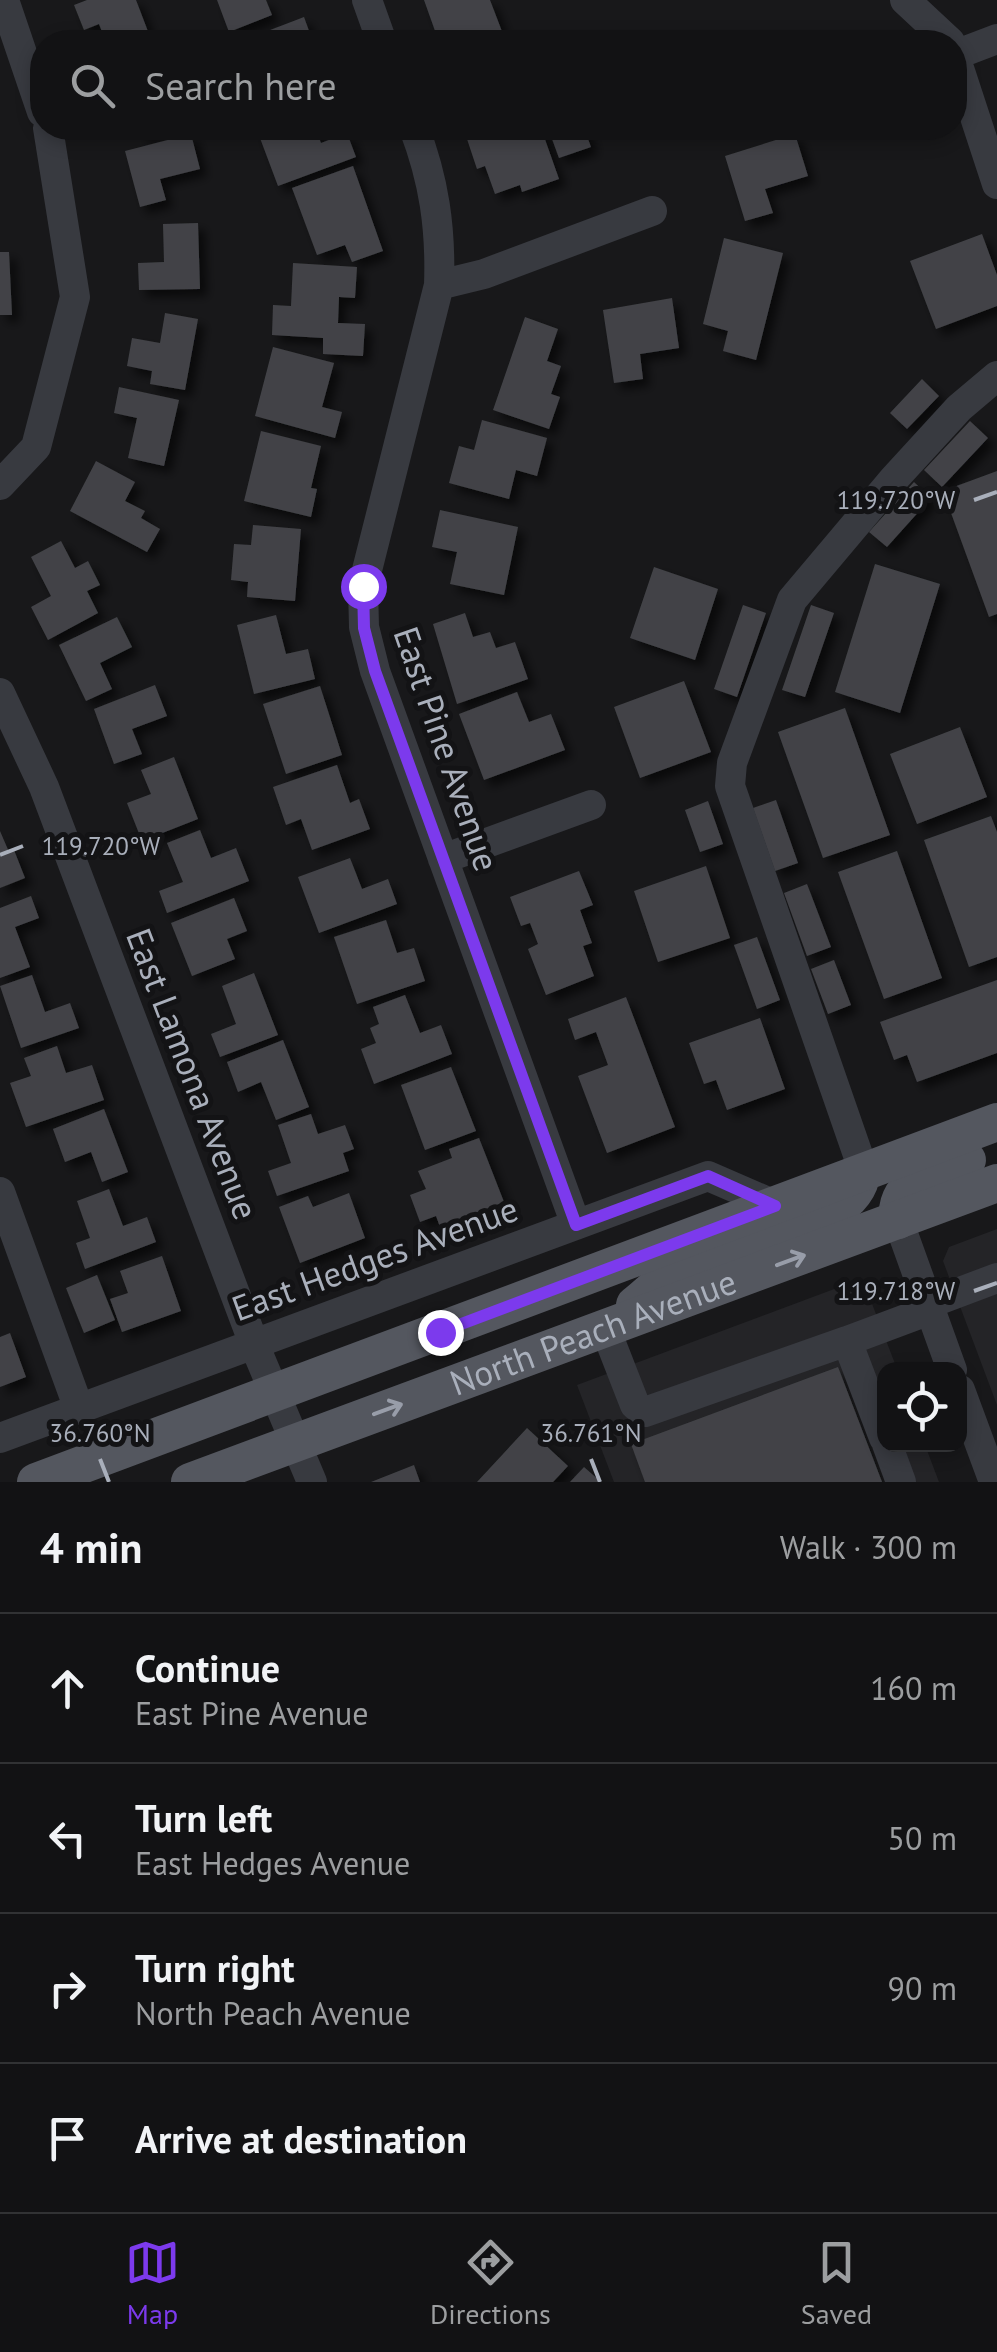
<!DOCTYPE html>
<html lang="en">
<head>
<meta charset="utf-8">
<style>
  :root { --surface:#121214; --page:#1f2022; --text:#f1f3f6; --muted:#9c9ea0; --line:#313234; --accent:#7c3aed }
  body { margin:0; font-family:"PT Sans",sans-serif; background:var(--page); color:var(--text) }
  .controls { position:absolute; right:30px; bottom:30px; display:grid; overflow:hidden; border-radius:20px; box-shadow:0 5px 15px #0003 }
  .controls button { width:90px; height:90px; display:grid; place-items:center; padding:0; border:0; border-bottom:2px solid var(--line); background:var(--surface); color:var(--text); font:50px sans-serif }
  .stop { position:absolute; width:30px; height:30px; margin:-22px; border:8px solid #7c3aed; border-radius:50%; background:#fff }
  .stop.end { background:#7c3aed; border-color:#fff; box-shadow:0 2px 10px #0008 }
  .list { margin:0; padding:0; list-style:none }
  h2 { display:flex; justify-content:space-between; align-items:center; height:130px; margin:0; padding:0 40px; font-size:42px }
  h2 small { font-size:32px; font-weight:400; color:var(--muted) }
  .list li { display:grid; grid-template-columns:65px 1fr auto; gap:30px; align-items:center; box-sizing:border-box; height:150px; padding:0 40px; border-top:2px solid var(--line) }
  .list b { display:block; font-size:38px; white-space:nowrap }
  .list p { margin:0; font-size:32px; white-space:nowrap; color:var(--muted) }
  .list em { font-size:32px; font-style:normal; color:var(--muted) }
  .icon { flex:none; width:55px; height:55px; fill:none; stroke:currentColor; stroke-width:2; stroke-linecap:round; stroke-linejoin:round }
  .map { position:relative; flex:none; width:997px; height:1482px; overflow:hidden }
  .search { position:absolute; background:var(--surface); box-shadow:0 5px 15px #0003; left:30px; right:30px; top:30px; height:110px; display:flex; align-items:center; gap:25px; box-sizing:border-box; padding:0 35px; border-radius:40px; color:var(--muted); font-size:38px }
  .sheet { height:730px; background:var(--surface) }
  nav { display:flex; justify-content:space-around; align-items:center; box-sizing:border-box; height:140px; border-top:2px solid var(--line); background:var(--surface); font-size:28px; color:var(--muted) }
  nav a { display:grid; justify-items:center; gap:5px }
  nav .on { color:var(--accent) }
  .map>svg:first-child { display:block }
</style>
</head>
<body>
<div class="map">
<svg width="997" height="1482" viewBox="0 0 997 1482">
  <defs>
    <filter id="shadow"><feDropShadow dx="7" dy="7" stdDeviation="5" flood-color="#0009"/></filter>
  </defs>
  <rect width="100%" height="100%" fill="#18181a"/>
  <path fill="#242427" d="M997,1229v176l-54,-144 6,-14z
    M853,1282l13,6 31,81 -13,1v74l41,1 14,37h-325l-37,-97z"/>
  <path fill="#424347" filter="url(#shadow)" d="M87,0h49l16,42h-46l-7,-18 -15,6 -10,-25z
    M217,0h49l6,15 -43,17z
    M424,0h66l16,42h-67z
    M304,17l9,25h-74z
    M139,128h30l-26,9z
    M264,128h51l6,15 26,-10 9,24 -78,29 -21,-56z
    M491,128h50l18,51 -37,13 -2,-7 -25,9 -10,-28 -8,3 -11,-33z
    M548,128h36l7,19 -32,11z
    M191,134l9,35 -40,10 6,21 -26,7 -15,-56z
    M795,134l13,42 -43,13 8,24 -28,8 -20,-65z
    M353,166l30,85 -31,11 -7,-17 -28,10 -25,-67z
    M198,223l2,66 -61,1 -1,-27 26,-1 -1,-38z
    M982,234l15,41v31l-61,23 -26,-68z
    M724,238l59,15 -27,107 -33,-9 5,-20 -25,-7z
    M0,252h9l3,63h-12z
    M293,263l64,4 -2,31 -16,-1 -1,26 27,1 -2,32 -40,-2v-16l-51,-3 1,-30 18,1z
    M672,298l7,50 -39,6 3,25 -29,4 -11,-73z
    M165,313l33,6 -13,71 -35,-6 2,-13 -25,-5 5,-28 28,5z
    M525,317l33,12 -11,32 14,5 -10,28 9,3 -11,32 -56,-19z
    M273,347l61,16 -12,44 20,5 -7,26 -80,-22z
    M922,379l17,17 -32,33 -17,-16z
    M119,387l60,13 -15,66 -36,-8 9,-40 -23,-5z
    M482,420l65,18 -10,38 -21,-6 -7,29 -60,-16 10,-37 15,4z
    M970,421l18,17 -46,49 -18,-17z
    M261,431l60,15 -10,42 6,1 -6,28 -67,-16z
    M96,461l39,21 -10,19 20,10 -4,7 19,11 -13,23 -77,-41z
    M997,471v143l-8,3 -46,-126z
    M914,482l17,16 -44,49 -18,-15z
    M440,510l78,17 -14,68 -54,-11 7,-32 -25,-5z
    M253,525l48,4 -6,72 -48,-4 1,-15 -17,-2 3,-36 17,1z
    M61,541l14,27 13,-7 12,24 -13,6 11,22 -50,27 -17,-33 20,-11 -20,-39z
    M875,564l65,20 -40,129 -65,-21z
    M654,567l64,22 -23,71 -65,-22z
    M743,605l23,8 -29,84 -23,-8z
    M811,605l23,8 -29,84 -23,-7z
    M465,613l8,24 17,-5 6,16 19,-6 13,37 -71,25 -24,-80z
    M276,615l10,39 22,-5 7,30 -61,15 -17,-69z
    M117,617l15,30 -32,16 12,26 -26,12 -27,-56z
    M684,681l27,71 -71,26 -26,-71z
    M155,685l12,31 -35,13 10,25 -28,10 -20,-55z
    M320,686l22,69 -56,19 -23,-70z
    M517,692l12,30 22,-8 14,36 -81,30 -25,-66z
    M845,708l45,127 -67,23 -45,-126z
    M960,727l27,70 -70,27 -27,-70z
    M174,757l24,62 -56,22 -15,-38 24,-9 -10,-24z
    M337,765l13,38 9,-4 11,30 -58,21 -11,-31 -15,6 -13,-38z
    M776,800l22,63 -23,8 -22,-63z
    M708,801l15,43 -23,8 -15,-42z
    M991,816l6,16v125l-28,10 -45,-127z
    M200,830l11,28 25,-10 13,33 -82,32 -8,-22 24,-9 -16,-39z
    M0,831l9,21 5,-2 11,28 -25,10z
    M897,851l45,127 -58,21 -46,-127z
    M350,858l12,31 26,-10 9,25 -78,29 -21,-56z
    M706,866l24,72 -72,24 -24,-71z
    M579,871l14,34 -13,5 12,33 -9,3 11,30 -48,19 -18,-46 10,-5 -8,-21 -9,3 -11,-29z
    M807,884l24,63 -24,9 -23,-63z
    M31,896l8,22 -24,9 15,40 -30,11v-70z
    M234,898l13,33 -20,8 8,20 -43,17 -21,-53z
    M386,920l11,33 17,-5 11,33 -68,23 -23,-67z
    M757,937l23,63 -23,9 -23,-64z
    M834,960l17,45 -23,9 -17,-45z
    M254,973l24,62 -58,22 -9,-23 25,-10 -14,-38z
    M32,975l13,37 25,-9 9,25 -58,20 -21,-62z
    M997,980v73l-80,29 -10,-27 -13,5 -14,-38z
    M405,995l15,38 21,-8 11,29 -78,30 -13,-35 15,-6 -6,-15 9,-4 -6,-17z
    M626,997l49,130 -68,26 -29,-77 30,-11 -12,-33 -21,8 -7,-21z
    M760,1018l25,71 -58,21 -11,-30 -12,4 -15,-41z
    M283,1040l26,67 -33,13 -15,-38 -23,10 -11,-30z
    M57,1046l9,27 26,-8 12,35 -78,27 -16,-44 21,-7 -7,-18z
    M451,1067l25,64 -51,19 -24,-65z
    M104,1109l24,63 -26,10 -11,-30 -26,10 -12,-33z
    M311,1114l7,20 27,-9 9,24 -11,4 6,18 -72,25 -9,-25 23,-8 -13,-38z
    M479,1138l25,64 -64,25 -4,-11 -16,6 -10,-27 16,-6 -8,-18 34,-13 -3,-9z
    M109,1189l14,37 24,-9 9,25 -71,27 -9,-26 14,-5 -13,-37z
    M349,1193l16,45 -65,25 -21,-56 29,-11 5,11z
    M162,1256l19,55 -59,21 -12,-33 18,-6 -8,-22z
    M97,1275l18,45 -31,13 -18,-45z
    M10,1333l16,44 -26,10v-50z
    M838,1367l44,115h-237l-14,-38z
    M527,1428l41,38 -15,16h-76z
    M414,1465l6,17h-49z
    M584,1467l17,15h-31z"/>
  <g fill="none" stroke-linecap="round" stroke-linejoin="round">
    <path stroke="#383a40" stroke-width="30" d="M4,0l38,112
      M367,0l15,42
      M905,0l45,42
      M954,53l43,131
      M955,55l42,-16
      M414,128c20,52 27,100 25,157
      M0,485l36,-38 39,-150 -27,-169
      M0,693l44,94 210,557 58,138
      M443,859l148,-54
      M864,1172l-134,-386 2,-23 60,-163 101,-120 66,-72 38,-32
      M0,1192l79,217
      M898,1220l54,150
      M576,1225l-201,-554 -11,-44 -1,-41 76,-301 45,-11 168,-63
      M928,1304l69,-26
      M605,1328l30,77 10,7 202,-71
      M960,1390l34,92
      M0,1438l708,-262 67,29
      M884,1438l-37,-97 83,-31
      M887,1444l14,38"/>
    <g stroke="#54575f" stroke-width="38">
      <path d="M898,1220c-4,-40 39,-49 69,-60"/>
      <path d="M635,1305c14,-11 28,-26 44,-34 44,-22 161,-40 180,-88"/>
      <path d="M36,1482l961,-360"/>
      <path id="s1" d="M190,1482l807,-299"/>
    </g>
  </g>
  <defs><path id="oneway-shaft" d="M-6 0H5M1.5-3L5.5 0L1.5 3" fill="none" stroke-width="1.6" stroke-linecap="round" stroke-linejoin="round" transform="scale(2.5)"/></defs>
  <g stroke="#989da9">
    <use href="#oneway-shaft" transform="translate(791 1260) rotate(-20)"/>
    <use href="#oneway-shaft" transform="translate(388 1409) rotate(-20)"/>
  </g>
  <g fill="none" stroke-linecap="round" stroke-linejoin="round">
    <path stroke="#7c3aed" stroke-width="12" d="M363,586l1,42 11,43 201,554 132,-49 67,30 -335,126"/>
  </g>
  <path fill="none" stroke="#a9afbb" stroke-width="4" d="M974,500l23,-8M0,855l23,-9M974,1291l23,-8M100,1459l9,23M591,1459l9,23"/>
  <g text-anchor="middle" stroke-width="10" stroke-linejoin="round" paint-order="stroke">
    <g font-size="35" fill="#a9afbb" stroke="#131315">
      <text transform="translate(446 749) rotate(71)" y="12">East Pine Avenue</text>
      <text transform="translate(192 1074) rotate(69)" y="12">East Lamona Avenue</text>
      <text transform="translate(375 1259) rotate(-20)" y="12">East Hedges Avenue</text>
      <text dy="12" stroke="none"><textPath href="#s1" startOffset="430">North Peach Avenue</textPath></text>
    </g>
  </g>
  <g font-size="25" text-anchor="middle" fill="#a9afbb" stroke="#131315" stroke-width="10" stroke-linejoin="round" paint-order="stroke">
    <text x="896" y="509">119.720°W</text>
    <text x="101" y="855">119.720°W</text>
    <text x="896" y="1300">119.718°W</text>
    <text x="100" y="1442">36.760°N</text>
    <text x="591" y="1442">36.761°N</text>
  </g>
</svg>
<div class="controls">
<button><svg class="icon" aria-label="locate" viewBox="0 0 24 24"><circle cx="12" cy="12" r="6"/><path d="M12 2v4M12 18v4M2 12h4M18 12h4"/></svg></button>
</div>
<div class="stop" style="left:363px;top:586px"></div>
<div class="stop end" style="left:440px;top:1332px"></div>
<div class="search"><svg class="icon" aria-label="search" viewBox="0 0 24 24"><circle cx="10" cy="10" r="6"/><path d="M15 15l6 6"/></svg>Search here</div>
</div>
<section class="sheet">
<h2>4 min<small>Walk · 300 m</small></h2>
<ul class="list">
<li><svg class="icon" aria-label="ahead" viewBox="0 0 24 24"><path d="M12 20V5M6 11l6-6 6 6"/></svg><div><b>Continue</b><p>East Pine Avenue</p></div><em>160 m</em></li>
<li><svg class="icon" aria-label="left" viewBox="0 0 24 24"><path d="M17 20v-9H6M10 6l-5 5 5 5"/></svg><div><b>Turn left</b><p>East Hedges Avenue</p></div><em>50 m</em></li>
<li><svg class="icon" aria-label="right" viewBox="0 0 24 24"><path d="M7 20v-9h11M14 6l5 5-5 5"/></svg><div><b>Turn right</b><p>North Peach Avenue</p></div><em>90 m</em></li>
<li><svg class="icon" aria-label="arrive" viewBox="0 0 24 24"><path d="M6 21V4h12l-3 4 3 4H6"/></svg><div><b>Arrive at destination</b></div></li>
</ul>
</section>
<nav>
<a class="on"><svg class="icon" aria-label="map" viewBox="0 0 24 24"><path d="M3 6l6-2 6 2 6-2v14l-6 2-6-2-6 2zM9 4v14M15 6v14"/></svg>Map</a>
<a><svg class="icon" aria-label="directions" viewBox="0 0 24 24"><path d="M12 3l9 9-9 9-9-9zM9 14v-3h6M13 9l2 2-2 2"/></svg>Directions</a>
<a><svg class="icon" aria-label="saved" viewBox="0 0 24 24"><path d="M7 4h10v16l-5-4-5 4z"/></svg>Saved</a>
</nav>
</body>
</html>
